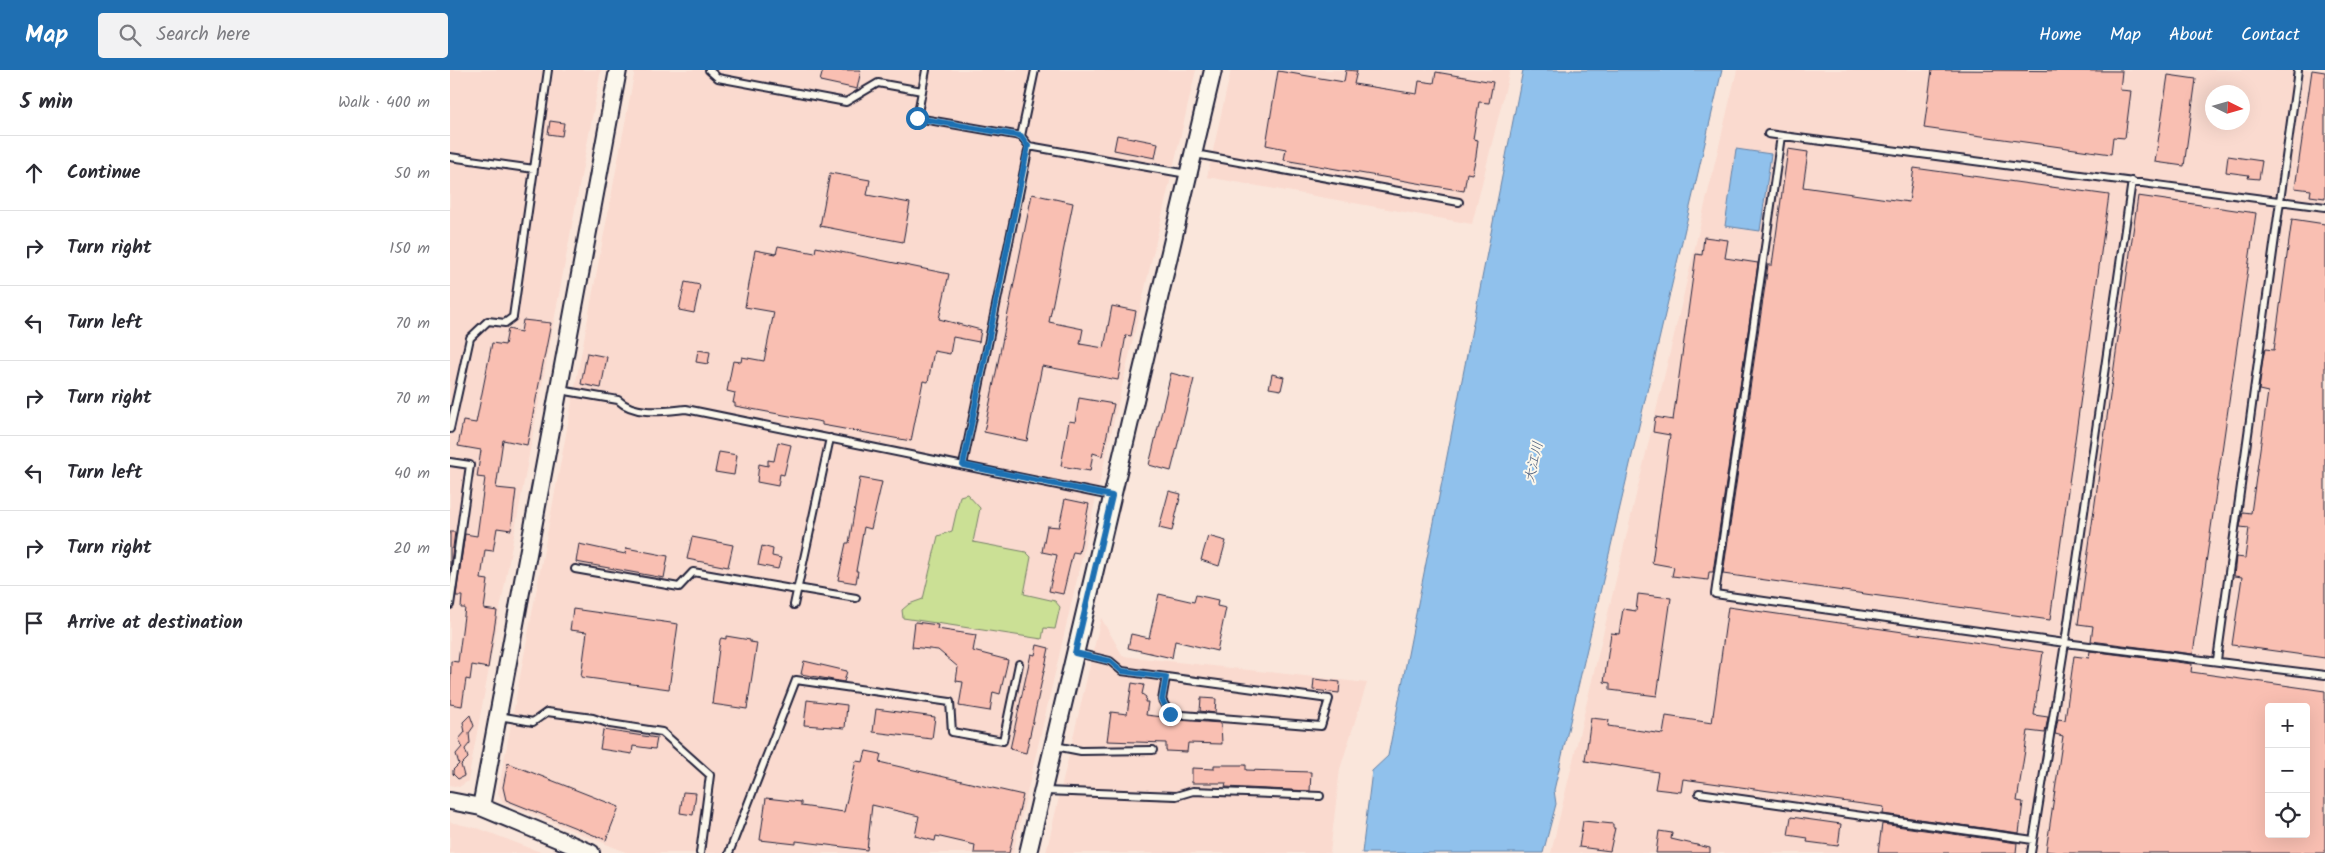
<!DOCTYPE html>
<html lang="en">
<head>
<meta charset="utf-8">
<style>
  :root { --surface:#fff; --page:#f2f2f3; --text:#2b2b33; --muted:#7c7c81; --line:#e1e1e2; --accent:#1f6fb2 }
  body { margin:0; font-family:Kalam,"Klee One",sans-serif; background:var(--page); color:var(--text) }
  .controls { position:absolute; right:15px; bottom:15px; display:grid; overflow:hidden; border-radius:5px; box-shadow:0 5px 20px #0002 }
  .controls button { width:45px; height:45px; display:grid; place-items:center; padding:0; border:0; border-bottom:1px solid var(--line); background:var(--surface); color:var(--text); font:25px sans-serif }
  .compass { position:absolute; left:1755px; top:15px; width:45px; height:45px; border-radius:50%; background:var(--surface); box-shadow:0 5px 20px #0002; rotate:95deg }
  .stop { position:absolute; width:15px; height:15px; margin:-11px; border:4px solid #1f6fb2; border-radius:50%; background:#fff }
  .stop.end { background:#1f6fb2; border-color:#fff; box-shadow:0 1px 5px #0008 }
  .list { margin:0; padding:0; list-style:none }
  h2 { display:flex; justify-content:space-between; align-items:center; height:65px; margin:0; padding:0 20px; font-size:21px }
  h2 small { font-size:16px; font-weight:400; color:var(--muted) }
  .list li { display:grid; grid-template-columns:32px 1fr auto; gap:15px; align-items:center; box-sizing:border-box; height:75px; padding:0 20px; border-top:1px solid var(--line) }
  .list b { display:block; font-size:19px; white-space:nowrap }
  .list em { font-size:16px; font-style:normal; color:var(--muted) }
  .icon { flex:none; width:28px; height:28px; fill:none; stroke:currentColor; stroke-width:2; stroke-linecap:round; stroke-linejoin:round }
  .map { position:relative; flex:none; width:1875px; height:783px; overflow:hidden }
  header { display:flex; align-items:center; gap:30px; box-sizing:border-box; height:70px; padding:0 25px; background:var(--accent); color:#fff }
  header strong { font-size:24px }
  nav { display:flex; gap:28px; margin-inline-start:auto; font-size:18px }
  .search { width:350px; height:45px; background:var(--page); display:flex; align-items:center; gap:12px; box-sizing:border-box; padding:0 18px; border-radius:5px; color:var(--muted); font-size:19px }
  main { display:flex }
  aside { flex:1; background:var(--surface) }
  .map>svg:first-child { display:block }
</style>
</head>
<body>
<header>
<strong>Map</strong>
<div class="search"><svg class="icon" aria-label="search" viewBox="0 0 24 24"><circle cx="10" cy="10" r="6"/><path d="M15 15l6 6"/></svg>Search here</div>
<nav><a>Home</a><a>Map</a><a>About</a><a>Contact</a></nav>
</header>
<main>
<aside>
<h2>5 min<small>Walk · 400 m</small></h2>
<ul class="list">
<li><svg class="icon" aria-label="ahead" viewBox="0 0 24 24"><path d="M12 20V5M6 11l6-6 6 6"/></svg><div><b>Continue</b></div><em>50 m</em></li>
<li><svg class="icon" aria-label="right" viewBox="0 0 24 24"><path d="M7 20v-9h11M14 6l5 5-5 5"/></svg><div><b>Turn right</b></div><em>150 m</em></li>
<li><svg class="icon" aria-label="left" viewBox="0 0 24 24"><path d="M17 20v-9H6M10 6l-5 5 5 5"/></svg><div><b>Turn left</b></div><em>70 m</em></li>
<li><svg class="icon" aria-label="right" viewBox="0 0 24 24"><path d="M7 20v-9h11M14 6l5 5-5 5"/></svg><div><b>Turn right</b></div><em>70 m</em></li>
<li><svg class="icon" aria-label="left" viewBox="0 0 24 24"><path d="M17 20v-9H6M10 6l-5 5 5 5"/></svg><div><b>Turn left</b></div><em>40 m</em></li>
<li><svg class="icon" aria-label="right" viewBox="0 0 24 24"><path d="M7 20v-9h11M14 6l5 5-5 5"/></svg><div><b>Turn right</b></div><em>20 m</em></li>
<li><svg class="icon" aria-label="arrive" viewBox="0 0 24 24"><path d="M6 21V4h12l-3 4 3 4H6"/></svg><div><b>Arrive at destination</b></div></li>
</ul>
</aside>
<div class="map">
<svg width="1875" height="783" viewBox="0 0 1875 783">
  <rect width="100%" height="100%" fill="#fae6db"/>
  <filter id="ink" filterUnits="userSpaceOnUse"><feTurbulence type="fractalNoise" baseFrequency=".02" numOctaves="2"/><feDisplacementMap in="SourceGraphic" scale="10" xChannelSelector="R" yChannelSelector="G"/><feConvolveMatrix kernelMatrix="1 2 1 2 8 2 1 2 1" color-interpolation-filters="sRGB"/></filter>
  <g filter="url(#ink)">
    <path fill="#fadacf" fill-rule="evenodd" d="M0,0h151l-133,711 -9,6 -9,-2z
      M185,0h561l-183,783h-385l-125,-51 -5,-9z
      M781,0h279l-38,154 -265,-47z
      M1287,0h588v783h-774zM1762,22h30v30h-30zM1819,637h37v127h-37z
      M651,548l22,38 244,27 -27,86 -10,84h-284z
      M0,752l30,7 63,24h-93z"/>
    <path fill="#cbe095" stroke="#768168" d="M517,424l13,14 -7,34 53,10 5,5 -7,37 31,7 5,6 -5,22 -11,-1 -2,11 -139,-21 -1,-8 7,-6 14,-5 15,-63 14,-5 8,-35z"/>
    <path fill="#90c1ec" stroke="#6481a5" d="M1073,0h199l-168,720 2,14 -13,49h-181l10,-82 16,-15z
      M1286,79l35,5 -11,77 -35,-5z"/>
    <path fill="#f9bfb2" stroke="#22223b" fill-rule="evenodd" d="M373,0h38l-4,19 -37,-8z
      M896,0l11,1 -3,13 63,10 2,-13 15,2 2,-11 57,10 -4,21 -10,-1 -6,37 5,1 -2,16 -4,18 -5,-1 -3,18 -180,-31 2,-11 -20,-4 12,-74 66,11z
      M1482,0l190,1 -2,19 11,1 -6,47 -12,-1 -2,17 -187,-26z
      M1862,0l13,2v126l-15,-2 1,-6 -16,-2z
      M1718,5l28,4 -12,87 -29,-4z
      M100,51l14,2 -2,13 -14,-2z
      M667,65l41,8 -3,15 -41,-8z
      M1338,79l20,3 -5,35 106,15 5,-34 195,27 -59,425 -327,-46 45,-309h4z
      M1778,86l34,5 -3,18 -11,-1 1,-3 -23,-3z
      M380,103l40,7 -3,15 43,8 -7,39 -83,-16z
      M582,124l41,9 -24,119 34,7 -3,15 24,4 8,-42 24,5 -5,25 -5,-1 -8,45 -76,-14 -15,75 -43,-9z
      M1688,126l118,17 -63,441 -102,-13 2,-15 -15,-2z
      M1842,149l33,5v434l-93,-13 10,-68 -8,-1 2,-19 9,1 4,-30 -9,-1 3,-15 8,1 17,-121 -9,-2 4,-32 2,-9 9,1z
      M1254,167l24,3 -3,18 33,5 -45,309h-4l-1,8 -36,-4 2,-9 -22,-4 18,-128 -17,-3 2,-15 18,3 23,-166 6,1z
      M328,176l37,7 1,-6 133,27 -10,45 42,11 -2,12 -26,-5 -3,17 -16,-3 -6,31 -5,-1 -12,60 -89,-16v-3l-87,-16v-3h-2l2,-10 -8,-2 6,-30 8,1 1,-5 22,4 10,-49 -29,-5 10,-57 21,4z
      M235,212l15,3 -6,28 -15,-3z
      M73,250l28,3 -24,122 -24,-5 -7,48 20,2 -5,40 -14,-2 -4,23 -8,-1 -4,29 7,1 -4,29 13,2 -9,57 -16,-3 -2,15 -4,-1 -4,27 -12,-2 1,-43 7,1 7,-54h-4l1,-12h-6l9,-62 12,2 8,-58 -8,-1 4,-27 -23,-4 5,-25 13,2 16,-80 13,2 3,-16 13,3z
      M248,280l12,2 -2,12 -12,-2z
      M137,283l20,4 -6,31 -20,-4z
      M721,303l23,6 -23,92 -22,-6z
      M822,304l12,3 -3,13 -12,-2z
      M629,328l35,6 -12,52 -9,-3 -3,18 -29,-5 8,-45 6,1z
      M328,372l13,3 -7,30 -4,-1 -2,12 -21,-4 2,-18 9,2v-6l6,1z
      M269,382l18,3 -3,20 -19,-3z
      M410,408l22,4 -11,47 -7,-2 -8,44h2l-2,12 -18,-3 8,-37h3z
      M719,421l12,3 -9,37 -13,-3z
      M615,429l24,5 -10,49 -6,-1 -10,42 -14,-3 8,-36 -15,-3 5,-26 12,1z
      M0,462h5l-5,38z
      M758,466l18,5 -7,25 -18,-6z
      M242,467l41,8 -5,22 -41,-8z
      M129,474l46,10 1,-6 42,8 -4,22 -88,-16z
      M312,476l11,3 -1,7 9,2 -3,11 -20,-4z
      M709,524l35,8 2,-7 22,5 -1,6 9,2 -9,43 -42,-10 -3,17 -44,-10 3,-14 18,4z
      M1188,524l33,4 -14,98 -47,-6v-7l-6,-1 7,-49 8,1 4,-25 13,2z
      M1278,537l315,45 -9,63 14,2 -3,16 -17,-2 -11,70 6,1 -4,31 -136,-19 1,-7 -201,-28 -2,13 -26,-3 3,-17 -73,-11 6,-43 18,2 -1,6 55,8 3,-18 46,7z
      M123,539l105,15 -9,65 -88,-12 6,-45 -17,-2z
      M465,552l23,3 -1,4 39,6 -3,16 35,9 -8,34 -7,-2 -3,19 -31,-5 4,-24 -7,-1 2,-14 -20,-17 -26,-3z
      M276,566l24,4v2l7,1 -10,66 -35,-5 8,-64 1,-2 5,1z
      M587,575l12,3 -23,105 -16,-4 21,-95 4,1z
      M1640,581l102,13 -1,8 134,19v162h-264l-15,-2 17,-115 -8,-2 3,-15 7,1 9,-64 15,2zM1819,637h37v127h-37z
      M354,591l43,10 -3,11 -43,-8z
      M864,609l26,3 -1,11 -26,-3z
      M682,613l12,2 -2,9 4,3 -1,5h3l-2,13 17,2v2l58,4 1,21 -34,-1 -1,9 -21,-1v-8l-59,-2 4,-29 16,2z
      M751,628l15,1 -1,14 -15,-2z
      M357,630l40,5 -2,23 -41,-3z
      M426,639l59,8 -3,22 -59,-7z
      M20,645l4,11 -5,7 1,10 -5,6 3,9 -7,7 3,11 -6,3 -5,-5v-4l6,-6 -3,-10 6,-7 -3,-8 6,-7 -2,-10z
      M153,660l54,8 -2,11 -22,-3 -1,8 -32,-5z
      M416,681l15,3 -2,8 144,33 -14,58h-35l1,-8 -39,-9 -1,5 -20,-5 4,-20 -47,-11 -5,45 -71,-9v3l-36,-4 6,-42 35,4v4l43,6 12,-51 7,1z
      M58,693l111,44 -13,33 -100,-40 -3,-13z
      M764,695h32v5l65,2 -1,19 -85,-4 1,-4h-34v-15l22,1z
      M233,722l13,1 -3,22 -13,-2z
      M1341,747l50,7 -3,22 -31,-4 1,-4 -20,-3z
      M1133,751l30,3v4h2l-5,23 -31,-4z
      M1432,754l135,19 -1,10h-138z
      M1209,761l13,2 -1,6 39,9v5h-54z"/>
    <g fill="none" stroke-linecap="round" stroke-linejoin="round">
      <defs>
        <path id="service" d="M259,0l9,8 128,24 32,-19 44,8
          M476,0l-9,48 104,18 8,10
          M1318,64l557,73
          M571,66l14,-66
          M1331,66l-66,458 350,49 260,32
          M745,84l264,48
          M0,87l84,12
          M110,320l58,10c17,16 46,11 68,9l425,87
          M0,359l20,-91 18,-17 17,2 8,-6 35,-247
          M0,392l20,3 -20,140
          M513,395l66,-319 158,28
          M125,499l104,18 14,-15 104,18
          M347,518l59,10
          M344,535l36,-167
          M627,583l33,8 12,10 207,28 -8,27 -151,-12 -8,-14 4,-23
          M1767,590l81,-590
          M49,646l34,6 14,-10 46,6 17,6 52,8 48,43 -10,78
          M605,676l26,5 72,-1
          M595,721l131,5 17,-5 127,5
          M1249,723l334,47
          M279,783l67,-173 154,22 2,30 51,9 16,-77
          M1581,783l34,-210 67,-462"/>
        <path id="tertiary" d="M0,731l31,6 110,46
          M31,737l137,-737
          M578,783l185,-783"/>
      </defs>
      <use href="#service" stroke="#22223b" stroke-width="10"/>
      <use href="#tertiary" stroke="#22223b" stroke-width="20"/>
      <use href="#service" stroke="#fbf7ec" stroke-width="6"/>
      <use href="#tertiary" stroke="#fbf7ec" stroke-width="16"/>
    </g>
  </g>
  <g fill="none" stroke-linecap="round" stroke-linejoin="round" filter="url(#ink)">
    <path stroke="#1f6fb2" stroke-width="6" d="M467,48l104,18 7,10 -65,319 149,31 -37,157 35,8 12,10 44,6 -4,23 8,14"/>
  </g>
  <g text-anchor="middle" stroke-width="4" stroke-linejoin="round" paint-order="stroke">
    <g font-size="14" font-style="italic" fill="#485a79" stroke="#fbf7ec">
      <text transform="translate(1083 392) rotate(-77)" y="5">大江川</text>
    </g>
  </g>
</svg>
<div class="controls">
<button>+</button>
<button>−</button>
<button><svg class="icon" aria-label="locate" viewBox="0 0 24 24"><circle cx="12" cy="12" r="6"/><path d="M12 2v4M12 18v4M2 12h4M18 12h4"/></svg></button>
</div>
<svg class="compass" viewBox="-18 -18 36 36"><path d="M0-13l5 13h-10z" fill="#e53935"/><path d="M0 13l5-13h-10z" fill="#7c7c81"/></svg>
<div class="stop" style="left:467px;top:48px"></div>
<div class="stop end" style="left:720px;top:644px"></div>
</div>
</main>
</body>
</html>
